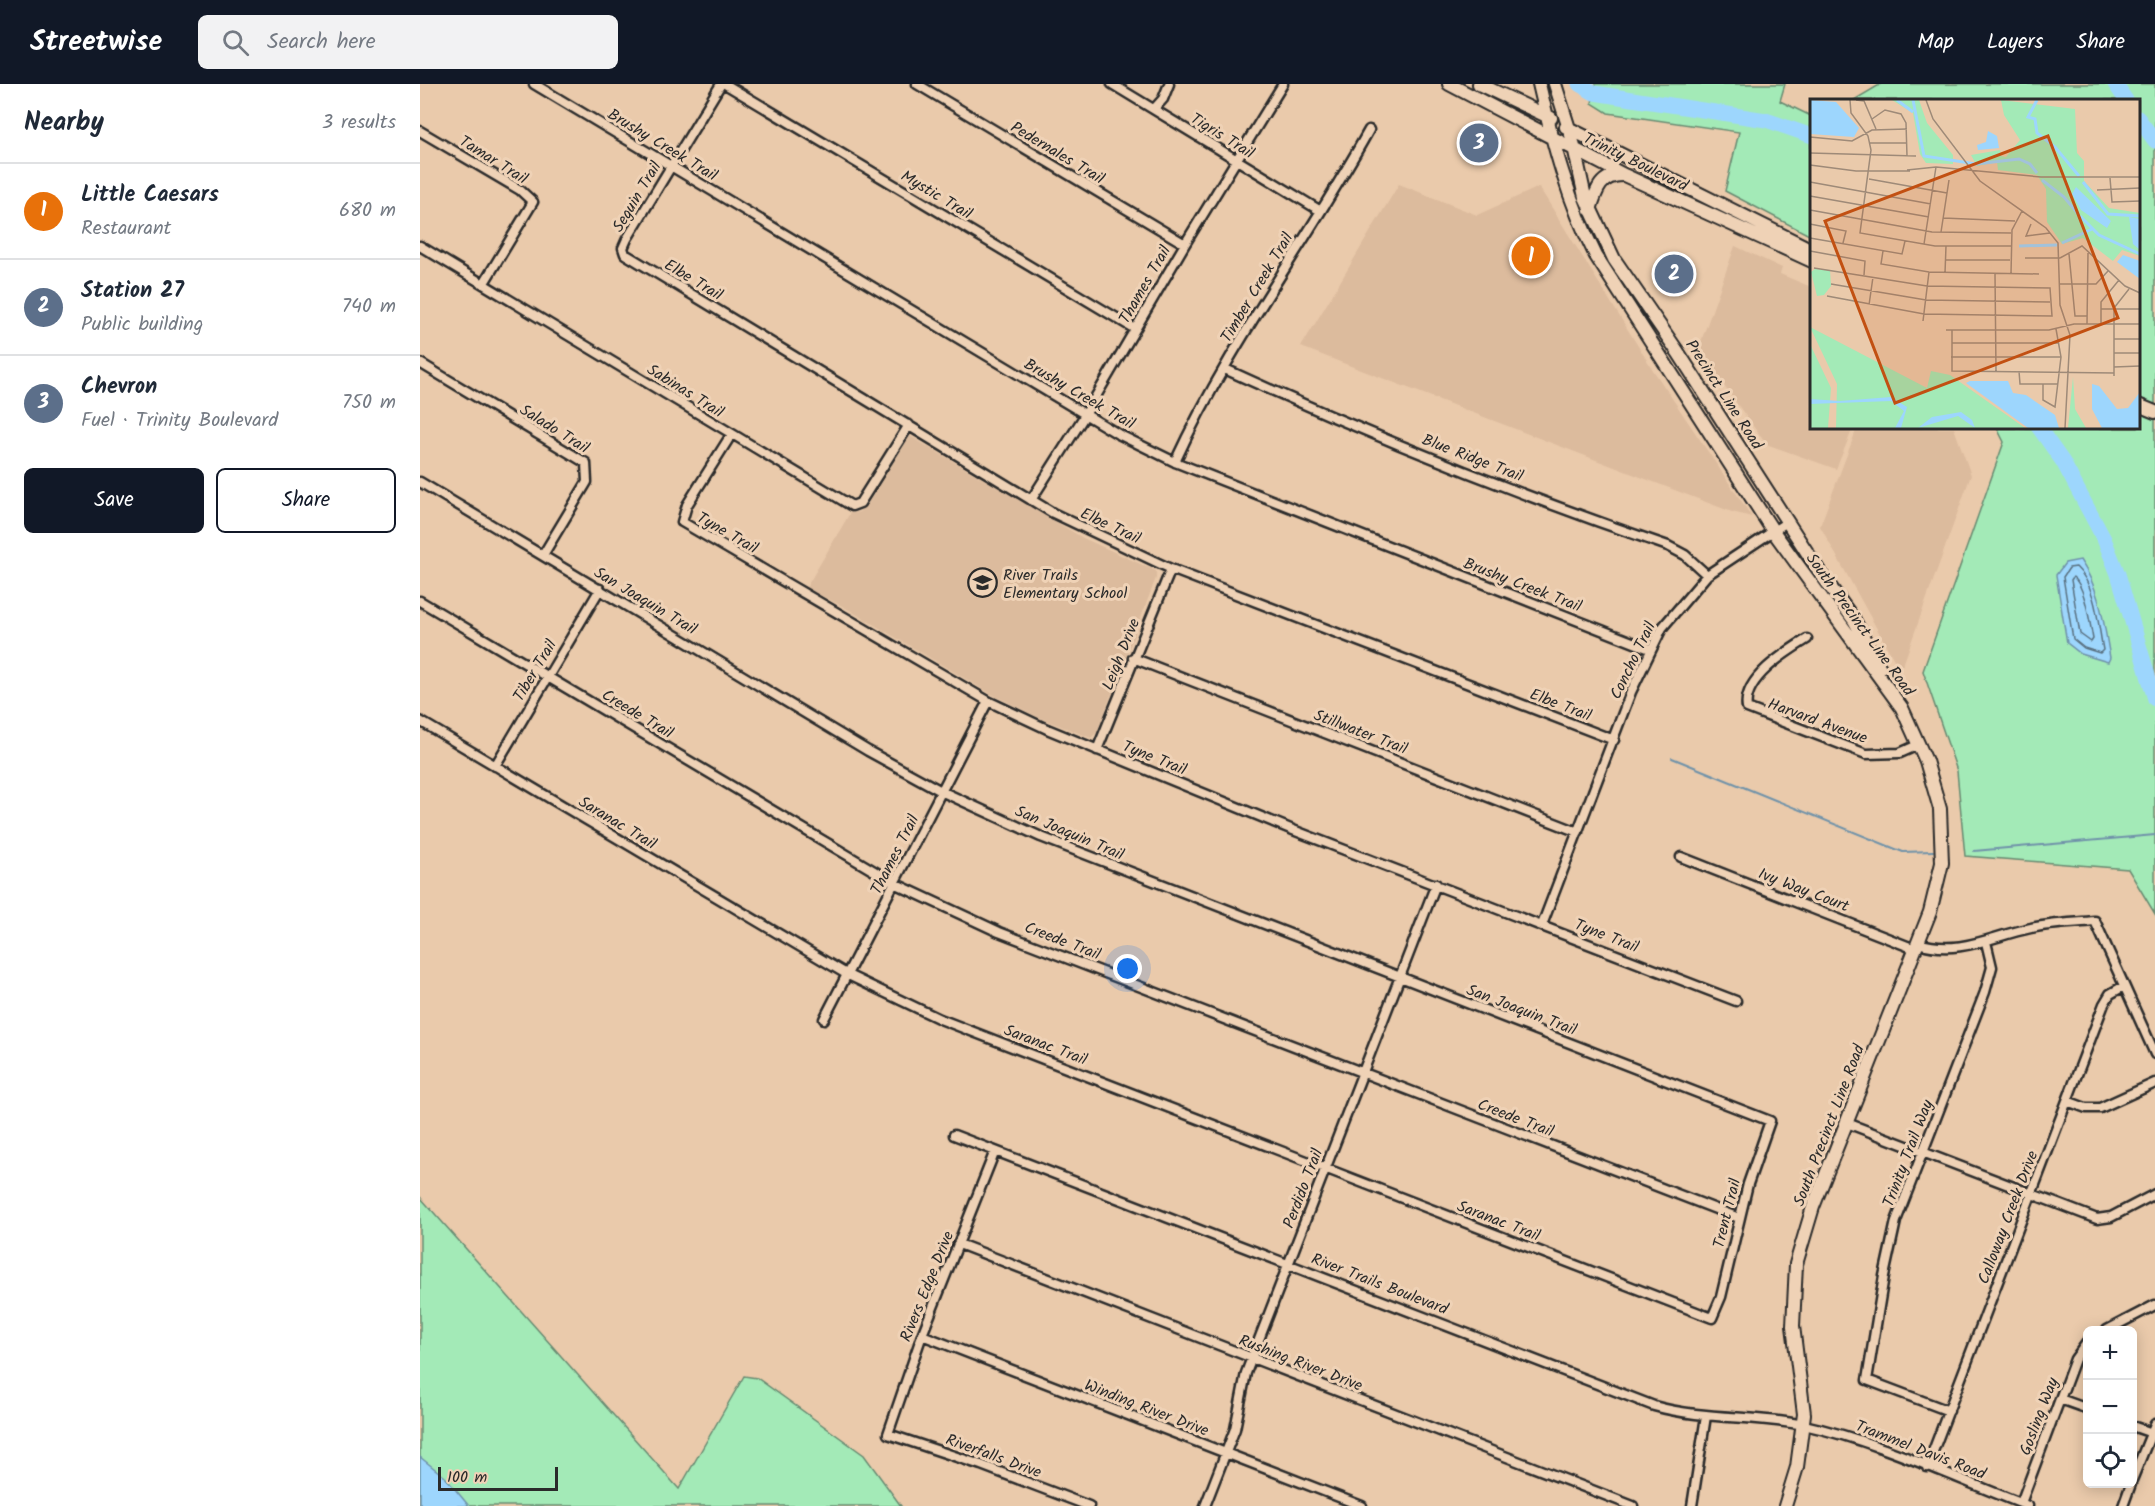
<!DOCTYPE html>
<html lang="en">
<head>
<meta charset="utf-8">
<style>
  :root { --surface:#fff; --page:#f2f2f3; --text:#1f2937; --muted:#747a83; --line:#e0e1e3; --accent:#111827 }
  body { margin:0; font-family:Kalam,sans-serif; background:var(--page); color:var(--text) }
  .controls { position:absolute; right:18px; bottom:18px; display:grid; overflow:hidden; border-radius:9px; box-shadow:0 3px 15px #0003 }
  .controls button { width:54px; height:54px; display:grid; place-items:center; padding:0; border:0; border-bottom:2px solid var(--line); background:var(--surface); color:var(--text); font:30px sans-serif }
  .scale { position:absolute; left:18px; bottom:15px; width:120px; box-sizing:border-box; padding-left:6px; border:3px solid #2b2b2b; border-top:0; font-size:16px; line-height:21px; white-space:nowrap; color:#2b2b2b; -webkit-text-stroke:4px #efd2b6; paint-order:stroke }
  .you { position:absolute; left:708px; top:885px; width:21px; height:21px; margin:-15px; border:4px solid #fff; border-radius:50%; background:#1a73e8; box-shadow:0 0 0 9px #1a73e833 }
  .badge { display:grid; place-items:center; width:39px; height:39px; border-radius:50%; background:var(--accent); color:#fff; font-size:20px; font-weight:700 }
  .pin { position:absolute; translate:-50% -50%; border:3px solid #fff; box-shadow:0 2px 6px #0006 }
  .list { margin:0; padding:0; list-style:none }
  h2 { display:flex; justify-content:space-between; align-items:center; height:78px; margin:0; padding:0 24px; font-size:26px }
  h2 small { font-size:20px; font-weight:400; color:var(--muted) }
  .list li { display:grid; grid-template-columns:39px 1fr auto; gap:18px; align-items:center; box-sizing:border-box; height:96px; padding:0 24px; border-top:2px solid var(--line) }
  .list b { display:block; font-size:22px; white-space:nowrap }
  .list p { margin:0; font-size:20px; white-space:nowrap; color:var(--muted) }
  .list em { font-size:20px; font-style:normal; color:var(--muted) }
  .actions { display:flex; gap:12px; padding:18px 24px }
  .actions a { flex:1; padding:14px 0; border:2px solid var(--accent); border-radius:9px; text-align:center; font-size:21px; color:var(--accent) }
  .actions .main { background:var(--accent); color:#fff }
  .icon { flex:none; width:33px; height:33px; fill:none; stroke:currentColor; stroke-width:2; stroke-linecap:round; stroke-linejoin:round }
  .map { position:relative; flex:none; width:1735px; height:1422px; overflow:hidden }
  header { display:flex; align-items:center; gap:36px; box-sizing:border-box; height:84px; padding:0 30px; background:var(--accent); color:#fff }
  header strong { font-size:28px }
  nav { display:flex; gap:33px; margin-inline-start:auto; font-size:21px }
  .search { width:420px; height:54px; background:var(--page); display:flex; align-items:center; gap:15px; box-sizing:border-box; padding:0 21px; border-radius:9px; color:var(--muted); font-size:22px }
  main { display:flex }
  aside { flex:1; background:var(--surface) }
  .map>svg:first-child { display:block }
</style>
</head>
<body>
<header>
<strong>Streetwise</strong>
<div class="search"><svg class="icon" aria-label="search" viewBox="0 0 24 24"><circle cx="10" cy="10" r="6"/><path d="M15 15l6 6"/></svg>Search here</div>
<nav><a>Map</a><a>Layers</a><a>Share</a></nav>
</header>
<main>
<aside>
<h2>Nearby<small>3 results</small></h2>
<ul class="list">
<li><span class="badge" style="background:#e8710a">1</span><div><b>Little Caesars</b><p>Restaurant</p></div><em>680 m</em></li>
<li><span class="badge" style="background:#5c6f8a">2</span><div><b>Station 27</b><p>Public building</p></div><em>740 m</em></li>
<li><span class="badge" style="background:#5c6f8a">3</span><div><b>Chevron</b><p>Fuel · Trinity Boulevard</p></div><em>750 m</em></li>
</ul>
<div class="actions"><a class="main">Save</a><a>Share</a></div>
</aside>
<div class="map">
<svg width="1735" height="1422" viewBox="0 0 1735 1422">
  <rect width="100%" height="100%" fill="#eacaab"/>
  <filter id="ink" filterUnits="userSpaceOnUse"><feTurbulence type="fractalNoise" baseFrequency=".0167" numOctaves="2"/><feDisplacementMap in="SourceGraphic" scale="12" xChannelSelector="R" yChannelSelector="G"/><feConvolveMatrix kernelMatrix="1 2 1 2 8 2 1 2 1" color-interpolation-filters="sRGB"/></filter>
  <g filter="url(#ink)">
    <path fill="#dcbb9d" d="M979,100l78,31 62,-28 114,183 99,147 -20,-5 -431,-165z
      M1315,162l47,22 -2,6 31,13 1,141h41l-17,41 -70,-25 -68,-94z
      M1437,344h97l17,47 -68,190h-6l-77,-139z
      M490,352l173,102 73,33v7l-59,154 -6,6 -51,-20 -49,-24 -147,-87 -38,-19 44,-75 9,-1 8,-7z"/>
    <path fill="#a3eab7" stroke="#678a71" stroke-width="1.5" d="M1176,0h189l-5,17 31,15v120l-86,-45 14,-59 -131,-19 -16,-10z
      M1461,0h274v830l-27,-45 -163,-13 -8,-85 -34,-100 81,-229 -7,-14h141v-328h-284z
      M0,1113l259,292 65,-113 13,2 107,77 37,51h-481z"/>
    <path fill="#9dd6fd" stroke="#6f92a9" stroke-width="1.5" d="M1660,476c20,29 24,63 30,98l-2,4 -27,-8 -14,-11 -11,-68 9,-12z
      M0,1373l25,20 24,29h-49z"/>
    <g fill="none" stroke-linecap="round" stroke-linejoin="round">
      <path stroke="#596f7f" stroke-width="1.5" d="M1656,483c20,18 22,57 27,83l-3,3 -16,-5 -11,-9 -10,-62 6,-9z
        M1653,493c12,8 17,47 20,62l-2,3 -11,-8 -9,-54z"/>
      <path stroke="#6f92a9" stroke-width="2" d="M1252,674l231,94 30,-1
        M1554,767l181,-16"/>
      <path stroke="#9dd6fd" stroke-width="15" d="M1159,0l15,9 172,27 46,16
        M1695,0l11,16
        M1718,34l17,23
        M1619,344l24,34 41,77 14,35 37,125"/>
      <defs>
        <path id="street" d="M114,0l584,350 57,28 475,187
          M301,0l-94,155 -4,9 2,6 428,259 118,56 443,171
          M305,0l410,245
          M497,0l268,160
          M692,0l207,126
          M734,25l9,-10 6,-15
          M0,47l100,59 13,12 -49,81
          M0,162l432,260 8,-3 49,-78
          M0,279l166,100 1,19 -44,73
          M805,285c144,66 293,126 443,177l17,9 22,20
          M311,351l-44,70 -5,17 306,179 59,28 246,101 443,171
          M755,378c53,-116 132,-220 194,-332
          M0,398l448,269 75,41 98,45 729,284 -22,63 -27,113 -9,21 -772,-299 -92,-44 -428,-254
          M611,416l54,-85 100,-171 98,-160
          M0,517l476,283 103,48 740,286
          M1387,555c-21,13 -65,40 -60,69l119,46 34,-1 18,-8
          M713,574l445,174
          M677,666l74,-181
          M75,682l105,-177
          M1261,773l234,92
          M1122,841l89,-233 31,-64 45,-53 80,-53
          M1498,859c42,13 73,-7 113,-15 21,-5 43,-5 64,-7l60,133
          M404,935l164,-318
          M1647,1017l19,7h14l55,-25
          M1427,1039l250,96 14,-2 44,-23
          M534,1051l700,271c49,14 100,9 150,19 74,16 153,54 224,81
          M575,1067l-73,184 -34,99 93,31 108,41
          M539,1160l674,262
          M1687,1246l48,-25
          M502,1251l440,171
          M1640,1315l28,10
          M1529,1327l-82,-31 17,-104 12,-55 89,-229 7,-25 -6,-25
          M1712,1342l23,8
          M1507,1383l177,-463 6,-10 14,-8
          M1712,1396l23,-56
          M1601,1419l54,-144 13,-18
          M785,1422l30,-77 11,-56 190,-489
          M1272,1422l14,-90
          M1703,1422l8,-22"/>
        <path id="secondary" d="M1029,0l175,91 188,86
          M1059,0l72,34
          M1119,0c14,60 29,117 57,172l177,275 129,177 24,53 14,48 2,54 -12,49 -117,295 -17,57 -3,62 11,88 -7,53 -12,39
          M1135,0l17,54 13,59 29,62 64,93 143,222 33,46 26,48
          M1146,43l246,123
          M1170,126c6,-20 11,-36 34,-35
          M1718,321l17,7"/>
      </defs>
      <use href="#street" stroke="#2b2b2b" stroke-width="13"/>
      <use href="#secondary" stroke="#2b2b2b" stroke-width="16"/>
      <use href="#street" stroke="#efd2b6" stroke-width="8"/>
      <use href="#secondary" stroke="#efd2b6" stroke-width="12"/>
    </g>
  </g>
  <defs>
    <symbol id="school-ring" viewBox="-11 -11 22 22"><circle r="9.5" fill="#efd2b6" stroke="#2b2b2b" stroke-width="1.5"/><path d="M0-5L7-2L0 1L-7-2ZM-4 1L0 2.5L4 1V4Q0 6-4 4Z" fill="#2b2b2b"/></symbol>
  </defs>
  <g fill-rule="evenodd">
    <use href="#school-ring" x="546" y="482" width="33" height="33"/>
  </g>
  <g text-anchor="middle" stroke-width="6" stroke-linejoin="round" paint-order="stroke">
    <g font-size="16" fill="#2b2b2b" stroke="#efd2b6">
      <text transform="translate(803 51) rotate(32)" y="6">Tigris Trail</text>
      <text transform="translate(243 60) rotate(31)" y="6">Brushy Creek Trail</text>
      <text transform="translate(638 68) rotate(31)" y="6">Pedernales Trail</text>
      <text transform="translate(74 75) rotate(32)" y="6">Tamar Trail</text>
      <text transform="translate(1216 77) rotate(26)" y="6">Trinity Boulevard</text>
      <text transform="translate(517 110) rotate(31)" y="6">Mystic Trail</text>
      <text transform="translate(216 112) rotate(-59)" y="6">Seguin Trail</text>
      <text transform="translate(274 195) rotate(31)" y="6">Elbe Trail</text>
      <text transform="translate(724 200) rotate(-60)" y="6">Thames Trail</text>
      <text transform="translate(836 203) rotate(-59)" y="6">Timber Creek Trail</text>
      <text transform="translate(266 306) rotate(32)" y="6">Sabinas Trail</text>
      <text transform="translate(660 309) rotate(30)" y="6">Brushy Creek Trail</text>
      <text transform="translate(1305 310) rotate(57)" y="6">Precinct Line Road</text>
      <text transform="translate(135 344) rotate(32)" y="6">Salado Trail</text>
      <text transform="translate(1053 373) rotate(21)" y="6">Blue Ridge Trail</text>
      <text transform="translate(691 441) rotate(25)" y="6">Elbe Trail</text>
      <text transform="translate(308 448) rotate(30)" y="6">Tyne Trail</text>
      <text transform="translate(1103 500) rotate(21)" y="6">Brushy Creek Trail</text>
      <text transform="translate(226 516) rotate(31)" y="6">San Joaquin Trail</text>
      <text transform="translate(1441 540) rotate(54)" y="6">South Precinct Line Road</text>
      <text transform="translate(700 570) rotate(-68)" y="6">Leigh Drive</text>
      <text transform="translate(1212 576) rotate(-64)" y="6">Concho Trail</text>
      <text transform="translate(114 586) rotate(-59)" y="6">Tiber Trail</text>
      <text transform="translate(1141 620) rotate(21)" y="6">Elbe Trail</text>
      <text transform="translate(218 629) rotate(31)" y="6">Creede Trail</text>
      <text transform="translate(1398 636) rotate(20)" y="6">Harvard Avenue</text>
      <text transform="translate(941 647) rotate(21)" y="6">Stillwater Trail</text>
      <text transform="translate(735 673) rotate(22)" y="6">Tyne Trail</text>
      <text transform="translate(198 738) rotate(31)" y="6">Saranac Trail</text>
      <text transform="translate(650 748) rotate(23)" y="6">San Joaquin Trail</text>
      <text transform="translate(474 770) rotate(-63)" y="6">Thames Trail</text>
      <text transform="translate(1384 805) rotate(21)" y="6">Ivy Way Court</text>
      <text transform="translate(1187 851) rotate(21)" y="6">Tyne Trail</text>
      <text transform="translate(643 856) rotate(21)" y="6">Creede Trail</text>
      <text transform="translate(1102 925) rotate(21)" y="6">San Joaquin Trail</text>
      <text transform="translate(626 960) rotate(21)" y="6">Saranac Trail</text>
      <text transform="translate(1096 1033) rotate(21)" y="6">Creede Trail</text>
      <text transform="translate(1408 1041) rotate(-69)" y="6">South Precinct Line Road</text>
      <text transform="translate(1487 1069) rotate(-69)" y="6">Trinity Trail Way</text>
      <text transform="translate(882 1104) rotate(-69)" y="6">Perdido Trail</text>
      <text transform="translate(1306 1129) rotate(-76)" y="6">Trent Trail</text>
      <text transform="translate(1587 1133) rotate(-69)" y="6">Calloway Creek Drive</text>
      <text transform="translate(1079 1136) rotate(21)" y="6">Saranac Trail</text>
      <text transform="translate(960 1199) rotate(21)" y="6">River Trails Boulevard</text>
      <text transform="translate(506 1202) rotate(-68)" y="6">Rivers Edge Drive</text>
      <text transform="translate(881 1278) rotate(21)" y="6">Rushing River Drive</text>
      <text transform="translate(727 1323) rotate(21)" y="6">Winding River Drive</text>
      <text transform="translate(1618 1332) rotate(-69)" y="6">Gosling Way</text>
      <text transform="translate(1501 1365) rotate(21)" y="6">Trammel Davis Road</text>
      <text transform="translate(574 1371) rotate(20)" y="6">Riverfalls Drive</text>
    </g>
    <g font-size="16" fill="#2b2b2b" stroke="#efd2b6" text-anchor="start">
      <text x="583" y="496">River Trails<tspan x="583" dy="18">Elementary School</tspan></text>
    </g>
  </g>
  <g transform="translate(1390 15)">
    <rect width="330" height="330" fill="#eacaab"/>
    <path d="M82,1h27l8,23 26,32v9l-27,-1 -6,-9 -7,-41zM191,1l74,9 2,44 7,8v20l25,27 31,5v43l-18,-6 -9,11 -30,-23 -21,6 -15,-22 -1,-33 -9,-14 -39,-5 -1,-8 -20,4 -6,-11 29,-5 1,6 5,1 14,-17 -16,-25zM5,170l15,1 1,16 -7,9 -7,1 -6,-24zM0,228l117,61 4,-17 19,4 75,53h-189l1,-44zM0,245l21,44 -3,40h-18zM263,278l2,32 11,19h-18z" fill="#a3eab7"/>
    <path d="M0,1l26,2 23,26 -5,9 -44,-3zM178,32l9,5 2,12 -21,2 -1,-5 9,-3zM266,88l35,34 -4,7 -26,-18 -9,-16zM319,118l11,2v31l-7,-6zM313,156l17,6v18l-23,-17zM160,282h38l5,12 13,2 29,20 4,13h-31l-62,-45zM282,285l7,2 18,23 11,-1 12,-16v36h-38l-10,-19zM81,298l16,10 -6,21h-6l9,-17 -13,-10 -81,3v-5l30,2zM151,313l11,8 3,8 -17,-12 -40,12 14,-11z" fill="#9dd6fd"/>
    <path fill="none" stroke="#9dd6fd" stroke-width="3" d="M87,1l16,12M103,1l11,56 52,8 43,-5 11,5 7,9M227,1l-9,17 7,2 2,14 18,14 24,29M232,81l22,17 15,18M273,83l25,32 32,2M270,117l19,19 41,19M252,144l30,-14M209,147l38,-1"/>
    <path fill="none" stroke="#9e8a78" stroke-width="1.5" d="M40,1l1,13 17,23 3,14 -11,83 75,13h76M46,1l8,1 12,28M116,1l7,19 47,62 66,47 12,15 2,62 10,30 -5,93M62,20l13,-9 16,4 5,9 1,33M0,38l42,4 20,-11 35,-1M60,44h37M0,54l106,3M0,66l46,6h54M97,71l29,-3 105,10h99M300,79l2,24 28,-1M59,80l78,14M0,83l121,22M287,91l43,-2M0,97l119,21M0,111l122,22 79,1M133,119l72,3M0,125l36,7 -3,12M221,125l-5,12 24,-3M131,133l8,-52M0,139l92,16 3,-13M114,145l12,-77M0,152l55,10 -1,14M73,152l-2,13 48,8 110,2M259,155l6,62h12M215,159h35M250,159l22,-12 43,40 15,7M135,161h65M4,169l113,18 123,2 2,28 -128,-2 -97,-18M135,174l1,-27M185,175l1,97M201,175l1,-44 10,-19M21,185l95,16 124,2M250,185h36l12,-13M59,206l4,-28M291,210h39M113,222l6,-49M277,225l1,-71M291,225v-22l18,-22M136,231h103l25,-6h66M142,231v41l162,2M304,240h26M142,244h107M304,254h26M141,258h110M304,268l26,-1M209,272l1,13h38M304,277v-68l15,-19M233,285v16l12,7 6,-50 -5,-28"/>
    <path fill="#c25012" fill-opacity="0.15" stroke="#c25012" stroke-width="3" d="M238,37l70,182 -223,85 -70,-182z"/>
    <rect width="330" height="330" fill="none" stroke="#2b2b2b" stroke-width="3"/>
  </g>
</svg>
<div class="controls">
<button>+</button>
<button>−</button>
<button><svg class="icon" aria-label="locate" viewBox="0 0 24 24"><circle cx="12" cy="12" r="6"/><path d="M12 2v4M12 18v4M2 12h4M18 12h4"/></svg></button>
</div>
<div class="scale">100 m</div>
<div class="you"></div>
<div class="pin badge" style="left:1111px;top:172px;background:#e8710a">1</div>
<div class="pin badge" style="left:1254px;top:190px;background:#5c6f8a">2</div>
<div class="pin badge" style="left:1059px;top:59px;background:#5c6f8a">3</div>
</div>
</main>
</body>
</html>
